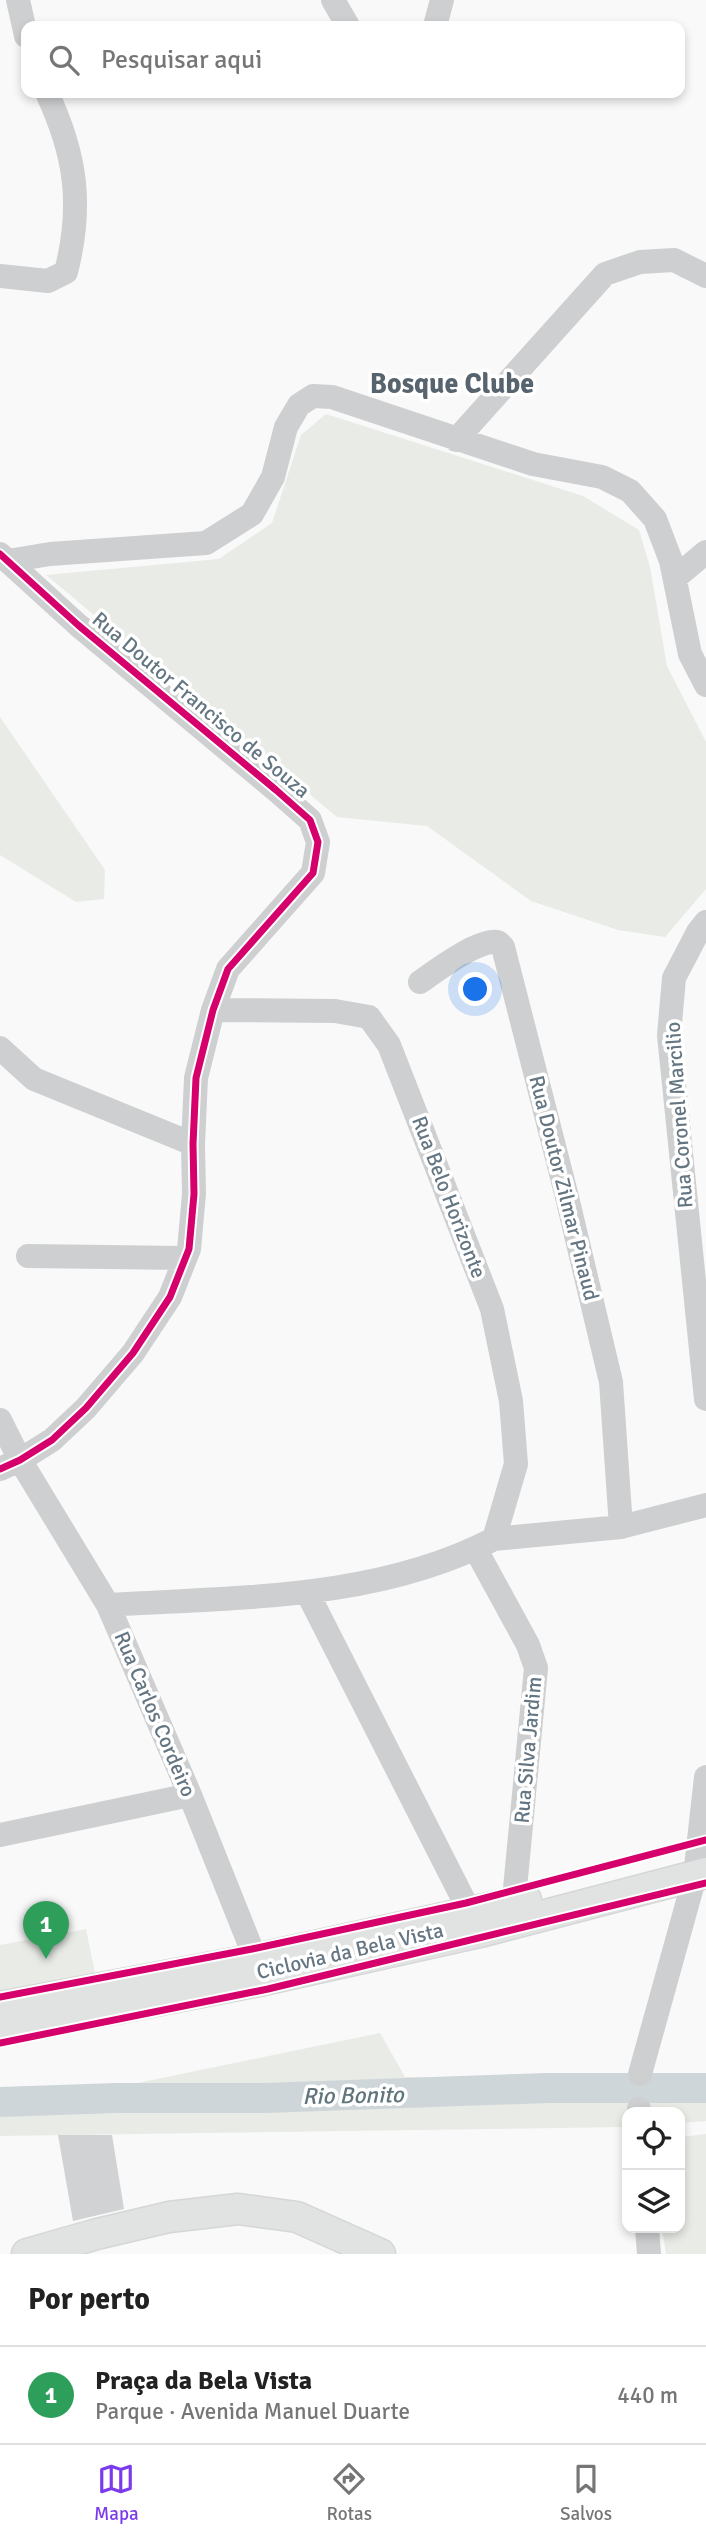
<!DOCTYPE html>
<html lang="pt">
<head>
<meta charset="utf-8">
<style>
  :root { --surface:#fff; --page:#f2f2f2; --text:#222; --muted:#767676; --line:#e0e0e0; --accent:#7c3aed }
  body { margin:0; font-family:Signika,sans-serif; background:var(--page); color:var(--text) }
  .controls { position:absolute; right:21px; bottom:21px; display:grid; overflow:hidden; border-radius:14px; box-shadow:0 4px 10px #0003 }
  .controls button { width:63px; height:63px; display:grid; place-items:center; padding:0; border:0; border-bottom:2px solid var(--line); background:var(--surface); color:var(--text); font:35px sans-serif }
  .you { position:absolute; left:476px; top:990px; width:24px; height:24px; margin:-18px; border:5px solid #fff; border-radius:50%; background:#1a73e8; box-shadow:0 0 0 10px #1a73e833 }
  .badge { display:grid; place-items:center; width:46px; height:46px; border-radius:50%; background:var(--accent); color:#fff; font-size:23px; font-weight:700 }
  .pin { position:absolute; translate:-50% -58px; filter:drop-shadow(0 2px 4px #0008) }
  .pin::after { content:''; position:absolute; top:37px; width:24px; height:21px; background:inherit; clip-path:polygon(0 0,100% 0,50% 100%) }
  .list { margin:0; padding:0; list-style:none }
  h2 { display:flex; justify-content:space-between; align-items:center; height:91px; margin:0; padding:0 28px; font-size:30px }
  h2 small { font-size:23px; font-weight:400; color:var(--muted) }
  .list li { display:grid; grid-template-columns:46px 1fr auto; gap:21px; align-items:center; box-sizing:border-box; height:98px; padding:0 28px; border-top:2px solid var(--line) }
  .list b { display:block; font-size:26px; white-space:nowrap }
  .list p { margin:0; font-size:23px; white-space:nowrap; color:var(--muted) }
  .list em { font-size:23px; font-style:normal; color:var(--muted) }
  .icon { flex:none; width:38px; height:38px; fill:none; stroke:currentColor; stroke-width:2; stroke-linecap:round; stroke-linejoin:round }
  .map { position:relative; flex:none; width:706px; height:2254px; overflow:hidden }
  .search { position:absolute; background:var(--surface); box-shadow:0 4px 10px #0003; left:21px; right:21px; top:21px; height:77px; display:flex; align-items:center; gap:18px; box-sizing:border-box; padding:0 24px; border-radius:14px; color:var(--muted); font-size:26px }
  .sheet { height:189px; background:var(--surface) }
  nav { display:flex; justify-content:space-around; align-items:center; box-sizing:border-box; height:98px; border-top:2px solid var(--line); background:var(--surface); font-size:19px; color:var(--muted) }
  nav a { display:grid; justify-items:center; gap:4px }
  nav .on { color:var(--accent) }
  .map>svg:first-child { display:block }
</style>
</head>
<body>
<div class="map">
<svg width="706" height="2254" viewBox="0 0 706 2254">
  <rect width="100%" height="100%" fill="#f9f9f9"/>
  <path fill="#e8ebe6" d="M326,414l257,82 56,34 11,37 17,99 39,76v147l-41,48 -47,-7 -87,-29 -104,-75 -90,-9 -291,-242 173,-16 53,-36 29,-88z
    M0,717l105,153 -1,29 -28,3 -76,-47z
    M86,1929l9,44 -95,18v-46z
    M380,2033l25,44 301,-1v45l-26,2v-11h-53l-1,15 -626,9v-49l109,2z
    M706,2134v120h-40l-4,-26h18v-91z"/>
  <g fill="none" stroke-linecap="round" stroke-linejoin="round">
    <path stroke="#ced6d9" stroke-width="30" d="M0,2102l116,-4h149l282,-10h159"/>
  </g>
  <path fill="#d0d2d3" d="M58,2135h54l12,74 -51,12z"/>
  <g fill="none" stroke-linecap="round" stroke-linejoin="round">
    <defs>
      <path id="major" d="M0,2007l256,-48 270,-59
        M0,2031l264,-51 216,-48 226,-59
        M27,2254l70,-20 72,-17 69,-8 59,8 83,37"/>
    </defs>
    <use href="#major" stroke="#d5d6d7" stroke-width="33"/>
    <path stroke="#cecfd0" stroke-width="24" d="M18,0l8,36
      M333,0l15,26
      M435,26l7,-26
      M0,276l48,5 18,-9c17,-67 10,-117 -19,-179
      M456,440l149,-166 35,-12 34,-2 32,16
      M0,554l78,71 198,165 34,30 8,22 -5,31 -85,96 -15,41 -17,68 -3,66 1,50 -5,55 -19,48 -37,56 -47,55 -34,32 -32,20 -20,9
      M8,561l42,-7 156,-11 46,-29 21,-37 13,-50 13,-22 14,-9 19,1 201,67 69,13 28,14 25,28 16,42 19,93 16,31
      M675,578l31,-26
      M706,922l-8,10 -24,46 -5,57 37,364
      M420,982c17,-12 58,-43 78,-40l5,5 63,246 45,189 10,145
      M213,1010l122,1 34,6 20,28 103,264 19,92 5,63 -22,75
      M0,1048l34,31 159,65
      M28,1256l157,2
      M0,1420l20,40 88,145 82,190 72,180
      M475,1548l53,97 8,23 -24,252
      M307,1592l171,336
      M108,1605c129,-8 269,-5 386,-66l127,-12 85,-22
      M0,1835l190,-40
      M640,2074l55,-198 11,-99
      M639,2109v3
      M647,2228l2,26"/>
    <use href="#major" stroke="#e1e2e2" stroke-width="30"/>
    <defs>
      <path id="cycleway" d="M0,554l78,71 198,165 34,30 8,22 -5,31 -85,96 -15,41 -17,68 -3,66 1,50 -5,55 -19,48 -37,56 -47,55 -34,32 -32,20 -20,9
        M0,1997l252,-48 214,-46 240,-63
        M0,2043l268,-54 438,-106"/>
    </defs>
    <use href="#cycleway" stroke="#fff" stroke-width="11"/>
    <use href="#cycleway" stroke="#d6006c" stroke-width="7"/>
  </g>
  <g text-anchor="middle" stroke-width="7" stroke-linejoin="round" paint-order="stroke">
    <g font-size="21" fill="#657683" stroke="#fff">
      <text transform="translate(201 705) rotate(40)" y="7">Rua Doutor Francisco de Souza</text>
      <text transform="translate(679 1115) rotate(-94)" y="7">Rua Coronel Marcilio</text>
      <text transform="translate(564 1188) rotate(76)" y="7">Rua Doutor Zilmar Pinaud</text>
      <text transform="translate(449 1197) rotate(69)" y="7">Rua Belo Horizonte</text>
      <text transform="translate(155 1714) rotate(67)" y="7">Rua Carlos Cordeiro</text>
      <text transform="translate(528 1750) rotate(-85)" y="7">Rua Silva Jardim</text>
      <text transform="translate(350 1951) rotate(-13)" y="7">Ciclovia da Bela Vista</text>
    </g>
    <g font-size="23" font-style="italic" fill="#60757c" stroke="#fff">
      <text transform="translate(353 2095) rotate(-1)" y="8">Rio Bonito</text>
    </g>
    <g font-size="28" font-weight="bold" fill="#57646e" stroke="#fff">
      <text x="452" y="393">Bosque Clube</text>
    </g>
  </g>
</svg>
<div class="controls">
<button><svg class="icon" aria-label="locate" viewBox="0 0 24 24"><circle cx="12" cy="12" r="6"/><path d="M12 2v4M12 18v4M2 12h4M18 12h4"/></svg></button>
<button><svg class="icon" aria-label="layers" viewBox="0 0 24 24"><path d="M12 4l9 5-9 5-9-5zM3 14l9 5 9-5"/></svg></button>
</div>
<div class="you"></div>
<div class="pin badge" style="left:46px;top:1959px;background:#2e9e5b">1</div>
<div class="search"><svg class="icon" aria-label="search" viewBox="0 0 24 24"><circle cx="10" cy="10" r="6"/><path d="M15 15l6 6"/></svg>Pesquisar aqui</div>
</div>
<section class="sheet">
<h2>Por perto<small></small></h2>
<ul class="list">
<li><span class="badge" style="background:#2e9e5b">1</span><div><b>Praça da Bela Vista</b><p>Parque · Avenida Manuel Duarte</p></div><em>440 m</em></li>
</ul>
</section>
<nav>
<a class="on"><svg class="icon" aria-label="map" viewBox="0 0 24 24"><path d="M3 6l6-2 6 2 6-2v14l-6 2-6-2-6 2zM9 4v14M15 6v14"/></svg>Mapa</a>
<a><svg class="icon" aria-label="directions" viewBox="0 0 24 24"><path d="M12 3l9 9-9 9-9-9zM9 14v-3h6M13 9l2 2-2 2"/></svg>Rotas</a>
<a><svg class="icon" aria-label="saved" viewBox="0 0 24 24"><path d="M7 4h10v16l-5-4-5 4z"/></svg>Salvos</a>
</nav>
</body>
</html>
